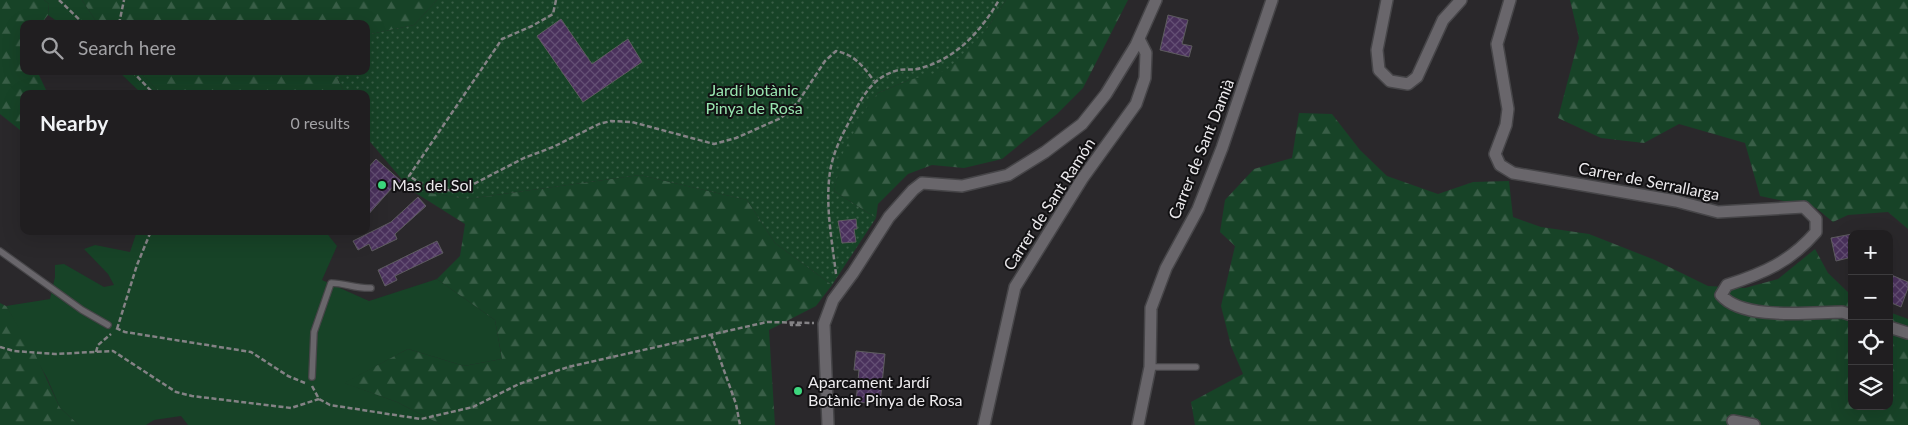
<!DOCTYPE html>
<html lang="en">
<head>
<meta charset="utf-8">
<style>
  :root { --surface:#201e20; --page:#282729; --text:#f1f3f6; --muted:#a2a2a5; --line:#3d3c3e }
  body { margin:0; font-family:Lato,sans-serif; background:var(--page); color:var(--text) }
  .controls { position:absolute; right:15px; bottom:15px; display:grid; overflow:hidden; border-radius:10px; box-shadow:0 5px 20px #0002 }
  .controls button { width:45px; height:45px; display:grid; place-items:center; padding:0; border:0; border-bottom:1px solid var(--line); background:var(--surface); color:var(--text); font:25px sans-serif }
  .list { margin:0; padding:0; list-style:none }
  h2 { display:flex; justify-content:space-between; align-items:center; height:65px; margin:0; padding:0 20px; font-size:21px }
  h2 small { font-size:16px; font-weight:400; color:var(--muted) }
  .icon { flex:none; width:28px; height:28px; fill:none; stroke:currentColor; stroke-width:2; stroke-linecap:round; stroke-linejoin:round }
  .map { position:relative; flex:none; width:1908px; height:425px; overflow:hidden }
  .search { position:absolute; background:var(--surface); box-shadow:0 5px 20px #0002; left:20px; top:20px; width:350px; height:55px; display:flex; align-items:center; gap:12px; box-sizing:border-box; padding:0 18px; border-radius:10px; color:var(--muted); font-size:19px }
  .panel { position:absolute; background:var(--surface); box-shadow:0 5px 20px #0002; left:20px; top:90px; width:350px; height:145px; border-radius:10px }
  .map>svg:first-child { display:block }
</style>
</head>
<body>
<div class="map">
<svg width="1908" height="425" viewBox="0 0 1908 425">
  <defs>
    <pattern id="forest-firs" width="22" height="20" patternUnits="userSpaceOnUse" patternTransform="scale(1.25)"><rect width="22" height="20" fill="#174327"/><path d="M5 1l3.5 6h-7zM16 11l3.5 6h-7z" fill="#395e47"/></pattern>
    <pattern id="garden-dots" width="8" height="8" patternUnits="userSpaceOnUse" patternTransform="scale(1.25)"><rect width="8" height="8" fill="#174327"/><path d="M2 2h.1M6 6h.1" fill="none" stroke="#395e47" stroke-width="1.8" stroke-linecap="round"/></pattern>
    <pattern id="building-cross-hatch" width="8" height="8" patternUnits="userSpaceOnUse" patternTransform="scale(1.25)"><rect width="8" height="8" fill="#4a315c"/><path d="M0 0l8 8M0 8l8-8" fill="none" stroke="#644f74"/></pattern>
  </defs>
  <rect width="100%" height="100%" fill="#2a282b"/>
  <path fill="#174327" d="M44,0h38l16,24h-37l-13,-9 1,-11z
    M118,71h21l21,22 5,1h-23z
    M137,231h188l12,15 -15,34 47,21 68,-22 58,41 7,39 -38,7 -56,-17 -63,34 52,19 45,23h-254l-7,-9 -27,4 -8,5h-67l-19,-17 -13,-30 -41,-72 44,-7 5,-22v-12l9,-1 40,23 10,-2 -6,-11 -24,-25 11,-4 35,7z"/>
  <path fill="url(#forest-firs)" d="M0,0h44l5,4 -1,11 -7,9h-17v47h13l11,23h-24v36h-4l-20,-16z
    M82,0h355l-23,25 -48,10v-11h-268z
    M1006,0h122l-45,88 -26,26 -55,45 -38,9 -32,-3 -24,9 -30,30 -2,14 -42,-27 8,-38 27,-51 9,-9 31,-13 77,-50z
    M1570,0h338v229l-20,-17 -40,3 -15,7 -17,-14 -56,-12 -15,-53 -66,-19 -35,19 -43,-5 -43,-20 21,-80z
    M139,71h195l11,23h-180l-5,-1z
    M1299,113l33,1 28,36 27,26 51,18 35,-12 36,-1 4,36 28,10 48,7 66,26 53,26 37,2 33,-9 37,-30 13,24 24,23v110h37v-94l19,7v106h-713l-4,-23 52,-28 -12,-28 -10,-40 14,-60 -15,-14 5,-32 29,-31 38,-11z
    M640,175l107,25 28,43 57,42 -16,21 -47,24 6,95h-333l-45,-23 -53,-19 64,-34 56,17 38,-7 -7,-39 -58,-41 23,-23 5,-32 -54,-34 56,9z
    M0,303l6,3 29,48 25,54 19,17h-79z"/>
  <path fill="url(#garden-dots)" d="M437,0h569l-20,30 -39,40 -38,10 -31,13 -9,10 -26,50 -9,38 42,27 -44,67 -57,-42 -28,-43 -107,-25 -173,24 -56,-9 -45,-53v-43h-21l-11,-23h32v-36l48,-10z"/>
  <path fill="url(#building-cross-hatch)" stroke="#5e5c60" d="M1168,15l20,5 -6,24 10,2 -3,11 -29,-7z
    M561,19l31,45 36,-25 14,23 -59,40 -46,-66z
    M376,159l25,22 -7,9 -2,-2 -26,29v-47z
    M418,197l8,9 -31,28 2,5 -25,12 -3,-7 -11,6 -5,-9 38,-19z
    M856,219l1,10h-3l2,13 -14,1 -4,-22z
    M1852,234v23l-16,4 -5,-23z
    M437,241l6,12 -48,23 2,4 -12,6 -7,-16z
    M1889,274l19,8v6l-7,19 -12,-5z
    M856,351l29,3 -5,50 -24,-2 3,-32h-5z"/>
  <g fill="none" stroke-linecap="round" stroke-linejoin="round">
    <defs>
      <path id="service" d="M0,251l82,59 26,15
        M1150,367h46
        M312,377l2,-45 17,-49c14,0 25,6 40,5"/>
      <path id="minor" d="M1387,0l-10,50 2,20 11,11 18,3 9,-7 26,-57 18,-20
        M1510,0l-13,44 11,65 -2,16 -11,29 5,11 13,8 163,28 42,11 86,-5 12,12v13c-26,30 -52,41 -89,53l-6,10c22,26 90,17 121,17l10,3
        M1889,327l19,6
        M1733,421l21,4
        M828,425l-4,-101 9,-24 20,-27 36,-56 24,-27 9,-7 40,3 46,-11 37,-23 37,-28 24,-30 30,-49 20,-45
        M984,425l31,-138 67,-108 54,-75 9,-26 1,-25 -7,-14
        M1138,425l12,-58 1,-59 15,-40 32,-59 24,-61 50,-148"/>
    </defs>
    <use href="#service" stroke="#464548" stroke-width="8"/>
    <use href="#minor" stroke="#464548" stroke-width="14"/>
    <path stroke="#848285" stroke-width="2.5" stroke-dasharray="5 2.5" stroke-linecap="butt" d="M59,0l25,24
      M556,0l-3,14 -21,12 -30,13 -93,137 24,15 31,-2 60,-31 29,-11 46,-23 12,-3 21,1 82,22 22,-6 45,-20 17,-16 27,-41 11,-10c19,4 27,15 38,30
      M119,24l5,-24
      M132,71l22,23
      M836,274c-4,-33 -11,-69 -6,-102 3,-21 14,-41 24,-59 10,-20 20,-35 41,-42 8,-3 18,0 26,-3 36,-10 60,-37 78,-68
      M791,322v3h9v-3
      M116,328l9,4 126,20 37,24 17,7
      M117,329l20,-64 14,-34
      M711,334l25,70 4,21
      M0,347l14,4 41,3 58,-3 63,41 16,4 99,12 28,-9
      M96,352l2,-7 13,-11
      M312,386l7,13 11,6 91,14 52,-12 46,-23 49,-17 199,-45 47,1"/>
    <use href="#service" stroke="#69666b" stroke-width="5.5"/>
    <use href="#minor" stroke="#69666b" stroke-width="11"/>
  </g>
  <g fill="#3dd77e" stroke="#121113" stroke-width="2">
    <circle cx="382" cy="185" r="5"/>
    <circle cx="798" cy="391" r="5"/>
  </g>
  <g text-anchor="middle" stroke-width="4" stroke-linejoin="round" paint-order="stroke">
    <g font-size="16" fill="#98e5af" stroke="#121113">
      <text x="754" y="96">Jardí botànic<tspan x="754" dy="18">Pinya de Rosa</tspan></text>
    </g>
    <g font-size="16" fill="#eceaed" stroke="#121113">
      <text transform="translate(1201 149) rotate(-68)" y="6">Carrer de Sant Damià</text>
      <text transform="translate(1649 181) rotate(11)" y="6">Carrer de Serrallarga</text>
      <text transform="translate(1049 204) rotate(-57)" y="6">Carrer de Sant Ramón</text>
    </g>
    <g font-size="16" fill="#eceaed" stroke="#121113" text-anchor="start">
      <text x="392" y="191">Mas del Sol</text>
      <text x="808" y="388">Aparcament Jardí<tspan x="808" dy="18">Botànic Pinya de Rosa</tspan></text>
    </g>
  </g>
</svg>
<div class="controls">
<button>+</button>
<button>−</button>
<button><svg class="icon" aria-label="locate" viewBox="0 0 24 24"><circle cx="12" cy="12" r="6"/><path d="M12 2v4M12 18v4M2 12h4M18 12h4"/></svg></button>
<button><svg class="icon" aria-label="layers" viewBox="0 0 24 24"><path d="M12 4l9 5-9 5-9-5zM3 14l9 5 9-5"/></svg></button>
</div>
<div class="search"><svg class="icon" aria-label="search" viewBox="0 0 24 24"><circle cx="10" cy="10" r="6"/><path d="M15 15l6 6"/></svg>Search here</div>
<section class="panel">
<h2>Nearby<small>0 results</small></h2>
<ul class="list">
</ul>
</section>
</div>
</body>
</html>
